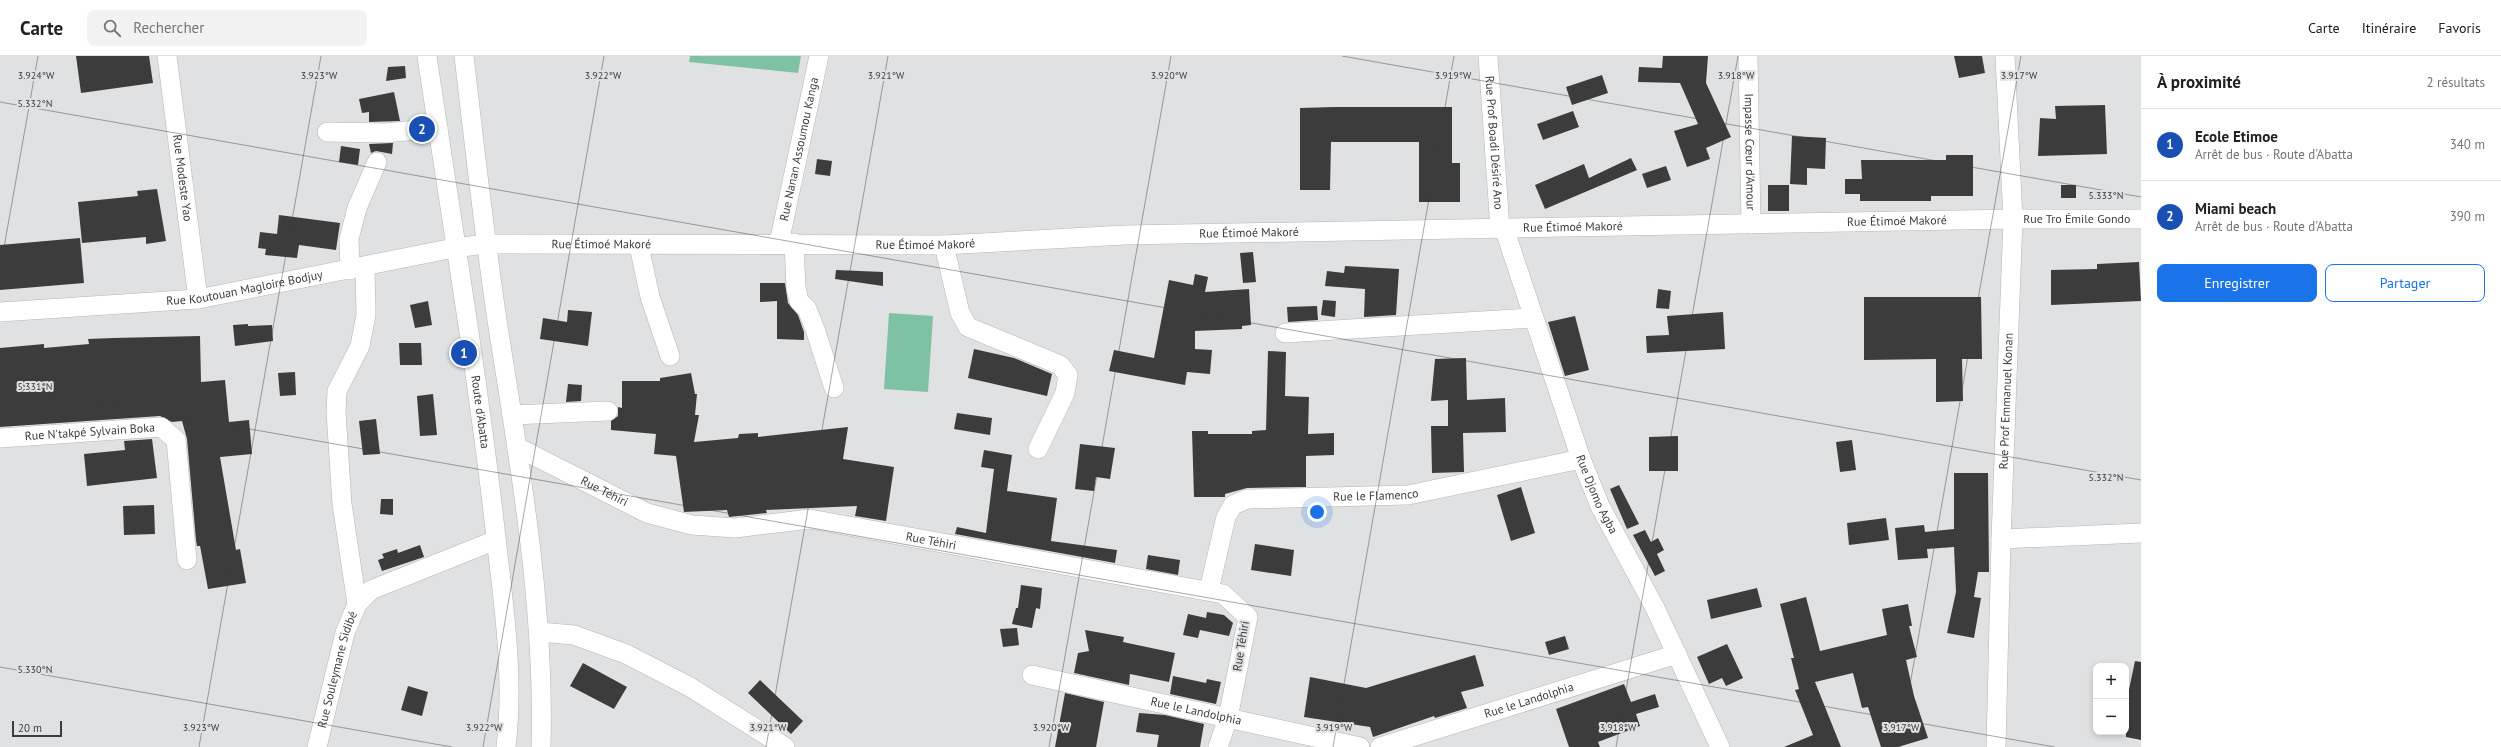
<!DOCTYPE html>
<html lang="fr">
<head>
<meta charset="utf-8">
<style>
  :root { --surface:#fff; --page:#f2f2f2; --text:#202124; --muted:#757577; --line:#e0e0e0; --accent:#1a73e8 }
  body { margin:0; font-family:"PT Sans",sans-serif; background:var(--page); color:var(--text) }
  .controls { position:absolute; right:12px; bottom:12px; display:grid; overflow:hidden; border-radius:8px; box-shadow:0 2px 6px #0003 }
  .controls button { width:36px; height:36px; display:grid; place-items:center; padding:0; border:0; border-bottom:1px solid var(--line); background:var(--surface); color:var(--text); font:20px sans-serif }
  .scale { position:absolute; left:12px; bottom:10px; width:50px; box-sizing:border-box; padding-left:4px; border:2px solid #3b3c3c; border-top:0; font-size:11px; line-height:14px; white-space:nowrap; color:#3b3c3c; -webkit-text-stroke:3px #e0e1e3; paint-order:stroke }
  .you { position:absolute; left:1317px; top:456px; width:14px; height:14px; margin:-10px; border:3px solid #fff; border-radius:50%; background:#1a73e8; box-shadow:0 0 0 6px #1a73e833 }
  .badge { display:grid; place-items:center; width:26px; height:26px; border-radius:50%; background:var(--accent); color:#fff; font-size:13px; font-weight:700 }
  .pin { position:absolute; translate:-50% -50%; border:2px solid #fff; box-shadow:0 1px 4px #0006 }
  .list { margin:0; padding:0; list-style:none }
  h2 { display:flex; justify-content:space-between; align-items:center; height:52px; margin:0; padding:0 16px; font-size:17px }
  h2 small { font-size:13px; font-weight:400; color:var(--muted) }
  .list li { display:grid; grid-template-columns:26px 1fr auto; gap:12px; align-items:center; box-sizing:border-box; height:72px; padding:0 16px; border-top:1px solid var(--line) }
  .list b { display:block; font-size:15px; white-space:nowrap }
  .list p { margin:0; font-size:13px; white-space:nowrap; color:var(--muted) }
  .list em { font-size:13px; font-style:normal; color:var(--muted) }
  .actions { display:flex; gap:8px; padding:12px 16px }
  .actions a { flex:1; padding:9px 0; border:1px solid var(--accent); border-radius:8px; text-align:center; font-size:14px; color:var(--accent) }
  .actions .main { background:var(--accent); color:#fff }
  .icon { flex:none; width:22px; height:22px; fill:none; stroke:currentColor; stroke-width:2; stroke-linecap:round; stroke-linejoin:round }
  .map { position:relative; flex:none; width:2141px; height:691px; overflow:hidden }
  header { display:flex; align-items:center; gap:24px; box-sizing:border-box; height:56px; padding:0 20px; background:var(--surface); border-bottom:1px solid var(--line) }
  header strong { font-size:19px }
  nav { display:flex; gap:22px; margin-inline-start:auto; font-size:14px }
  .search { width:280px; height:36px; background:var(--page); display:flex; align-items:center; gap:10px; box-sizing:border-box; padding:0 14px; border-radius:8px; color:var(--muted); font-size:15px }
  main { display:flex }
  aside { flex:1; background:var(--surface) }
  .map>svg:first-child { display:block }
</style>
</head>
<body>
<header>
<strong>Carte</strong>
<div class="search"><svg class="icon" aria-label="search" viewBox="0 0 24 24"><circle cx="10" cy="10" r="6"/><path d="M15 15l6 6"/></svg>Rechercher</div>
<nav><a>Carte</a><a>Itinéraire</a><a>Favoris</a></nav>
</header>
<main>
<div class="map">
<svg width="2141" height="691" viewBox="0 0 2141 691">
  <rect width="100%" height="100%" fill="#e0e1e3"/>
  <path fill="#7fc2a3" d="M690,0h111l-3,17 -109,-11z
    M889,257l44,3 -5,76 -44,-3z"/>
  <path fill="#3d3c3d" d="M76,0h73l4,27 -72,10z
    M1663,0h45l-2,27 25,54 -25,11 4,11 -23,8 -13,-36 24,-7 -18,-41 -42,-1 1,-15 23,1z
    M1954,0h28l3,17 -26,5z
    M405,10l1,12 -20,3 2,-14z
    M1602,19l6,18 -36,12 -6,-18z
    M394,36l6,29 -31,1v-10l-7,1 -3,-14z
    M2105,49l2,49 -69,2 2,-38 16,1 -1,-13z
    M1334,51h118v56h8v39h-41v-60h-88l-1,48h-30v-82z
    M1573,55l6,16 -36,13 -6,-16z
    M1792,80l34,2 -1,31 -18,-1v17l-17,-1z
    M393,87l-1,11 -16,-3 -5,2 -2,-9z
    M341,90l19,3 -2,16 -19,-3z
    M1946,99h27v41h-42v5h-71v-7h-15v-15h17l-1,-19h85z
    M1631,102l6,12 -92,39 -10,-24 49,-21 5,14z
    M817,103l15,2 -2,15 -15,-2z
    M1666,110l5,14 -24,8 -5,-14z
    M1768,129h21v26h-21z
    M2061,129h15v13h-15z
    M157,133l9,52 -20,3v-7l-64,6 -4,-41 60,-6 -1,-5z
    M279,159l61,8 -4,27 -37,-5 -2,13 -32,-3 1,-6 -8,-1 2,-16 17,2z
    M80,182l4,45 -84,7v-45z
    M1253,196l3,30 -13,1 -3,-30z
    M2139,206l2,39 -90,4v-35l46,-1v-5z
    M1345,210l54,3 -3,46 -32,2 1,-28 -40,-3 2,-15 17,2z
    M836,214l47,2v14l-48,-7z
    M1195,218l13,3 -3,15 44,-3 2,36 -9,1v3l-47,2v18l17,1 -2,24 -23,-2 -2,13 -76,-14 5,-21 40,8 15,-78 24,5z
    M760,227h25l3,20 10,12 6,17v8l-27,-1v-38l-17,1z
    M1658,233l13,2 -2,18 -13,-1z
    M1864,241h117l1,62h-20l1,42 -27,1v-43l-72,1z
    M1323,244l13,1 -1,16 -14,-2z
    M428,245l4,24 -17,3 -5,-23z
    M1317,250l1,14 -30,2 -1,-15z
    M568,254l24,2 -4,34 -48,-7 3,-21 24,4z
    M1723,256l2,37 -78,4 -1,-17 23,-1 -2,-19z
    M1575,260l14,54 -24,6 -17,-54z
    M248,268v2l24,-1 1,16 -38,5 -2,-21z
    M200,280l1,46 24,-2 4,42 20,-2 3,34 -32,3 16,93 4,-1 6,34 -38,6 -8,-43h-3l-1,-6 -9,-101 -5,-18 -10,1 -12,-6 -160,11v-79l44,-4v4l45,-4 -1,-5 25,-1z
    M399,287h22l1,22h-22z
    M974,293l40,9 38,16 -5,22 -79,-18z
    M1268,295l18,1 -1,44 24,1 -1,37 26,-1v22l-28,1v31l-59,1 -22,6v3h-31l-2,-66h16v3h44v-3l14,-1z
    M1466,302l1,42 38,-2 1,34 -43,1 1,39 -32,1 -1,-47h17v-26l-17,1 4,-42z
    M295,316l1,23 -16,1 -2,-23z
    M691,317l4,21h2l-2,21h4l-5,27 44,-4 1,-4 19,-1v4l90,-10 -5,32 51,8 -8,54 -31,-5 2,-10 -91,4 1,3 -38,4 -2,-7 -43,2 -8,-56 -22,-2 2,-20 -45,-4v-9l7,-5v-9l4,1v-27h38v-3z
    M568,328l14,1 -1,16 -15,1z
    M433,338l4,41 -17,1 -3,-40z
    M957,357l35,5 -2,17 -36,-6z
    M376,363l4,35 -17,1 -4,-34z
    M1678,380v35h-29v-34z
    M152,383l5,39 -70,8 -3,-32 41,-4 -1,-9z
    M1852,384l4,30 -16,2 -4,-30z
    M1080,388l35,4 -5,31 -14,-2 -2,14 -19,-2z
    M984,394l28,5 -5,36 50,7 -6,43 66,9 -2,13 -160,-29 2,-7 29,6 8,-64 -13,-2z
    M1954,417h34l1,99h-11l-4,25 7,1 -7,40 -27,-5 9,-41 -2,-45 -27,2 1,9 -30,2 -3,-32 29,-3 1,7 29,-3z
    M1619,429l20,39 -12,5 -17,-40z
    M1521,431l14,46 -24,8 -14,-46z
    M381,443h12v16l-13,-1z
    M154,449l1,29 -31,1 -1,-29z
    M1886,462l3,22 -40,5 -2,-22z
    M1645,474l6,12 7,-4 6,12 -7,4 8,17 -10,5 -22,-41z
    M1255,488l39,6 -3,26 -40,-6z
    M420,489l4,12 -42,14 -4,-11 6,-2 -2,-4 15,-5 1,4z
    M1148,499l32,5 -2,15 -32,-6z
    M1021,529l21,3 -2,21 -4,-1 -4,20 -20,-4 4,-16h2z
    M1757,532l5,19 -51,12 -4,-19z
    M1806,541l14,54 67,-16 -5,-26 26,-5 4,22h-3l8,31 -11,3 8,36 14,42 -30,9h-17l-13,-40 -6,1 -9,-35 -38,9 26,65h-57l29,-12 -18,-45 4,-1 -8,-31h3l-14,-54z
    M1207,556l17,3 9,8 -4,13 -29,-6 -2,8 -15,-3 5,-21 18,4z
    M1017,572l2,17 -16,2 -3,-18z
    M1085,574l39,7 -1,5 52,11 -6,29 -39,-8 -1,11 -55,-12 4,-20 11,-2z
    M1565,580l4,13 -20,6 -4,-13z
    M1727,588l16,34 -17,8 -4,-8 -13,6 -12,-27z
    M1475,599l9,31 -23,6 6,16 -32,10 -1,-2 -61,21 -3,-10 -66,-10 6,-40 56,11z
    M2135,605l6,1v78l-15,-3v-33z
    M583,607l44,24 -13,22 -44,-23z
    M1173,620l33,7 1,-4 14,3 -5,22 -46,-10z
    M760,624l43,41 -12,13 -43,-41z
    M1624,628l7,18 24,-8 4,13 -23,7 4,12 -42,16 2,5h-31l-13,-38z
    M408,630l20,6 -6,24 -21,-6z
    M1065,637l39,9 -8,45h-41z
    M1139,657l26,2 39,9 -4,23h-43l2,-12 -23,-3z"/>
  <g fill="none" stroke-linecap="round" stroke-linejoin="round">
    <defs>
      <g id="minor">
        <path id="s1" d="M167,0l31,243"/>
        <path id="s2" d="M427,0c23,155 49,309 67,464 8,74 21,152 12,227"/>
        <path d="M464,0c10,88 20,176 33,264 22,141 48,284 44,427"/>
        <path id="s3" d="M1488,0l12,173"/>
        <path id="s4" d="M1748,0l3,168"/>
        <path d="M327,76l58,1 53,-5"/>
        <path id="s5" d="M1504,172l77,231 19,47 55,102 65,139"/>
        <path id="s6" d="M779,187l40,-187"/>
        <path d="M794,187l2,45 3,13 8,8 8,20 19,59"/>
        <path d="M944,189l16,68 8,14 92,38 8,10 -3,18 -27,56"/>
        <path d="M639,190l11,51 20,59"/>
        <path d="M350,214l-1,-31 8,-31 20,-46"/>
        <path id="s7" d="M0,256l198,-13 256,-51 32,-4 458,1 181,-10 888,-16h128"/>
        <path d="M1285,277l247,-15"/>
        <path d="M512,359l96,-4"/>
        <path id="s8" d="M0,382l161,-11 15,13 11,120"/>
        <path id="s9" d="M517,391l130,66 45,12 43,3 75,-9 413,75 25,23 -20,101 -10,29"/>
        <path d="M2001,483l140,-6"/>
        <path id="s10" d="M1209,534l17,-73 7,-12 14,-6 161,-4 173,-36"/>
        <path d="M357,548l-15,-100 -6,-92 1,-21 23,-45 6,-31 -1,-48"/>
        <path d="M539,576l35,3 52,19 64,33 95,60"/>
        <path id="s11" d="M1032,619l328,72"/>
        <path id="s12" d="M317,691l28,-114 12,-29 14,-14 125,-50"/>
        <path id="s13" d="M1380,691l297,-93"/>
        <path id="s14" d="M1996,691l5,-208 12,-320 -8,-163"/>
      </g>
    </defs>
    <use href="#minor" stroke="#b4b5b6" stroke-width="20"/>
    <use href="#minor" stroke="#fff" stroke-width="19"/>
  </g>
  <path fill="none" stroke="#3b3c3c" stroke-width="1" stroke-opacity="0.45" d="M1342,0l799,141M0,46l2141,378M0,214l38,-214M0,329l2055,362M0,611l452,80M199,691l122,-691M483,691l121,-691M766,691l122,-691M1049,691l122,-691M1333,691l121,-691M1616,691l122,-691M1899,691l122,-691"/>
  <g text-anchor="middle" stroke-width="4" stroke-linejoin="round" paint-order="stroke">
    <g font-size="12" fill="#3b3c3c" stroke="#e0e1e3">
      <text dy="4" stroke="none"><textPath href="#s3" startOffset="87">Rue Prof Boadi Désiré Ano</textPath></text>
      <text dy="4" stroke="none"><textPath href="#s6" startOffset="96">Rue Nanan Assoumou Kanga</textPath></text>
      <text dy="4" stroke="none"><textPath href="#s4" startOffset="96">Impasse Cœur d'Amour</textPath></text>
      <text dy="4" stroke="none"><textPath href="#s1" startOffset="123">Rue Modeste Yao</textPath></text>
      <text dy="4" stroke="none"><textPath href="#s7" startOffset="2083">Rue Tro Émile Gondo</textPath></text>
      <text dy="4" stroke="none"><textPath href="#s7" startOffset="1903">Rue Étimoé Makoré</textPath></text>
      <text dy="4" stroke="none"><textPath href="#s7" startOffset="1579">Rue Étimoé Makoré</textPath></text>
      <text dy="4" stroke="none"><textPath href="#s7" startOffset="1255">Rue Étimoé Makoré</textPath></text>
      <text dy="4" stroke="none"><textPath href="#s7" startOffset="931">Rue Étimoé Makoré</textPath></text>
      <text dy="4" stroke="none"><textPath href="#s7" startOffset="607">Rue Étimoé Makoré</textPath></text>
      <text dy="4" stroke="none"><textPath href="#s7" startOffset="246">Rue Koutouan Magloire Bodjuy</textPath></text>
      <text dy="4" stroke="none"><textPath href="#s14" startOffset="346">Rue Prof Emmanuel Konan</textPath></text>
      <text dy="4" stroke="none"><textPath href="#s2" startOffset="360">Route d'Abatta</textPath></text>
      <text dy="4" stroke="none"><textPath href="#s8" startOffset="90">Rue N'takpé Sylvain Boka</textPath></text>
      <text dy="4" stroke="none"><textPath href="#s9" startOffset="98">Rue Téhiri</textPath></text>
      <text dy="4" stroke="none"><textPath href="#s10" startOffset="233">Rue le Flamenco</textPath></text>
      <text dy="4" stroke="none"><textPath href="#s5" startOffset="282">Rue Djomo Agba</textPath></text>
      <text dy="4" stroke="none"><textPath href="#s9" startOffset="434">Rue Téhiri</textPath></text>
      <text transform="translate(1241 590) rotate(-81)" y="4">Rue Téhiri</text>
      <text dy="4" stroke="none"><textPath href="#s12" startOffset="80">Rue Souleymane Sidibé</textPath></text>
      <text dy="4" stroke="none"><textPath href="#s13" startOffset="156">Rue le Landolphia</textPath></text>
      <text dy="4" stroke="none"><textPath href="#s11" startOffset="168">Rue le Landolphia</textPath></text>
    </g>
  </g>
  <g font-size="10" text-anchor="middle" fill="#3b3c3c" stroke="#e0e1e3" stroke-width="4" stroke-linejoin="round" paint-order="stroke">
    <text x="36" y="23">3.924°W</text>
    <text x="319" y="23">3.923°W</text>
    <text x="603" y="23">3.922°W</text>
    <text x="886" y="23">3.921°W</text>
    <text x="1169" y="23">3.920°W</text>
    <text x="1453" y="23">3.919°W</text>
    <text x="1736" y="23">3.918°W</text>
    <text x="2019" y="23">3.917°W</text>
    <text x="35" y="51">5.332°N</text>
    <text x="2106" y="143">5.333°N</text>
    <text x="35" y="334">5.331°N</text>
    <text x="2106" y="425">5.332°N</text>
    <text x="35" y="617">5.330°N</text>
    <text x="201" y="675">3.923°W</text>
    <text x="484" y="675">3.922°W</text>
    <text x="768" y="675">3.921°W</text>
    <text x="1051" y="675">3.920°W</text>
    <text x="1334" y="675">3.919°W</text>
    <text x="1618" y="675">3.918°W</text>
    <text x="1901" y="675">3.917°W</text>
  </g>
</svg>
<div class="controls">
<button>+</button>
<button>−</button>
</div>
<div class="scale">20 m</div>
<div class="you"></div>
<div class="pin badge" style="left:464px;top:297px;background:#1a4fb4">1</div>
<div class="pin badge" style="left:422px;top:73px;background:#1a4fb4">2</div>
</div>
<aside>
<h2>À proximité<small>2 résultats</small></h2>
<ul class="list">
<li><span class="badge" style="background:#1a4fb4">1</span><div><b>Ecole Etimoe</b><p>Arrêt de bus · Route d'Abatta</p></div><em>340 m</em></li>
<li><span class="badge" style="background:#1a4fb4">2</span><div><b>Miami beach</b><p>Arrêt de bus · Route d'Abatta</p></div><em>390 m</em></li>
</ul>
<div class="actions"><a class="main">Enregistrer</a><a>Partager</a></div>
</aside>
</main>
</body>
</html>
